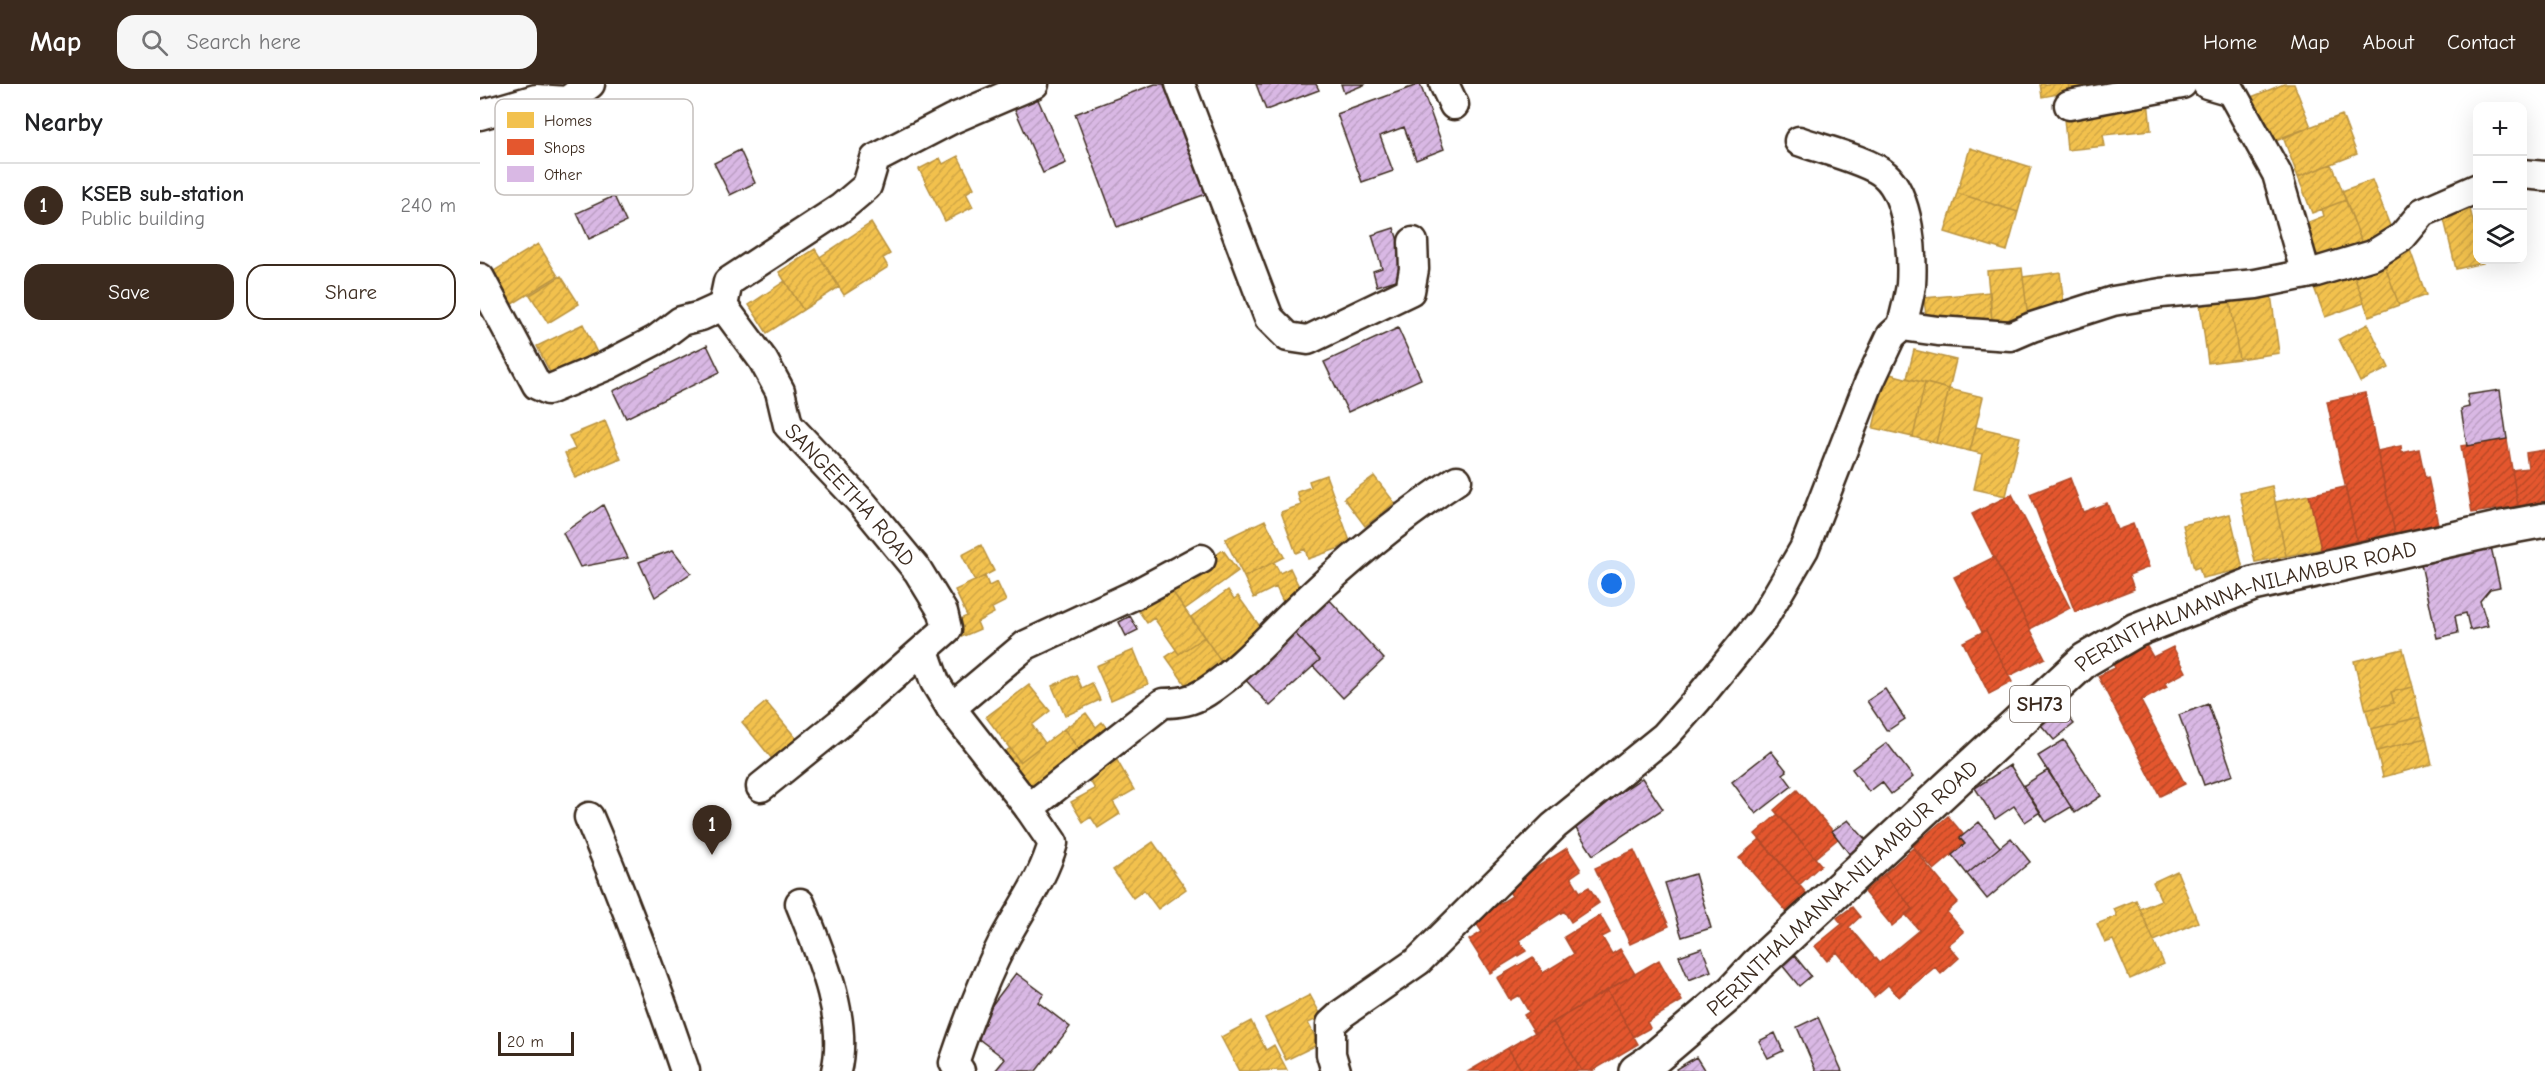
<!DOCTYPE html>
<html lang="en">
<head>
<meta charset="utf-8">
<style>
  :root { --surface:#fff; --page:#f6f6f6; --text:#202124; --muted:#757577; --line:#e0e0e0; --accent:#3b2a1e }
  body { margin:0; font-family:"Comic Neue",sans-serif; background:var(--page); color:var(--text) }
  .controls { position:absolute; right:18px; top:18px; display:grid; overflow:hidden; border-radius:12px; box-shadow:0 6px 24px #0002 }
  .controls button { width:54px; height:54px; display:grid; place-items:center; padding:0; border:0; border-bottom:2px solid var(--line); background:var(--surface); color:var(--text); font:30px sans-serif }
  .scale { position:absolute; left:18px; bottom:15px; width:76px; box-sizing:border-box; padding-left:6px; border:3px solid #3b2a1e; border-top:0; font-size:16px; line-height:21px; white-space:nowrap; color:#3b2a1e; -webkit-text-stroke:4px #fff; paint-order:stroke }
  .you { position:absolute; left:1132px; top:500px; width:21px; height:21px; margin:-15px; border:4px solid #fff; border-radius:50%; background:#1a73e8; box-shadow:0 0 0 9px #1a73e833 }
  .badge { display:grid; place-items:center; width:39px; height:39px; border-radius:50%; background:var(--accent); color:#fff; font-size:20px; font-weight:700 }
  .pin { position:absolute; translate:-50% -50px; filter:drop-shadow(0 2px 3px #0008) }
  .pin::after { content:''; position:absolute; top:32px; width:21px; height:18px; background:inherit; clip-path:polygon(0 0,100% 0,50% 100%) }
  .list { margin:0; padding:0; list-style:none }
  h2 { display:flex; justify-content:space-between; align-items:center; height:78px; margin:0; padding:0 24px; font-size:26px }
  h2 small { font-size:20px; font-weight:400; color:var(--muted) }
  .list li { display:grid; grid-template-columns:39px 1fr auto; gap:18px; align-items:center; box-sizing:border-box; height:84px; padding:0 24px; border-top:2px solid var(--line) }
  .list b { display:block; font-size:22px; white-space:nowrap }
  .list p { margin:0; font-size:20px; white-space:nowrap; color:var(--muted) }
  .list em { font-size:20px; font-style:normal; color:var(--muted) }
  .actions { display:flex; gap:12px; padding:18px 24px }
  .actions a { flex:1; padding:14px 0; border:2px solid var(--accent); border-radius:18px; text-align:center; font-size:21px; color:var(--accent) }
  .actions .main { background:var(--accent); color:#fff }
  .icon { flex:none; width:33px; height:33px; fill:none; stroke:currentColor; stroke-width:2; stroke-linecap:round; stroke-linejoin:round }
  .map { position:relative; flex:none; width:2065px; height:987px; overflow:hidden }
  header { display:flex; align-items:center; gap:36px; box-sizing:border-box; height:84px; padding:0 30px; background:var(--accent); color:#fff }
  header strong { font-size:28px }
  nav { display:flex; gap:33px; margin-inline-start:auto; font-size:21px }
  .search { width:420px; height:54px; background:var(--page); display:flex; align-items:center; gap:15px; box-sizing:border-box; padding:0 21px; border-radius:18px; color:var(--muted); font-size:22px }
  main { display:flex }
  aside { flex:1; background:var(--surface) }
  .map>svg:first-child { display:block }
</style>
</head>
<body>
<header>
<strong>Map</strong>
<div class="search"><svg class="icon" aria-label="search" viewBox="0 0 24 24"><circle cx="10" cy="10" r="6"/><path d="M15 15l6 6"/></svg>Search here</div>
<nav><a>Home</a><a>Map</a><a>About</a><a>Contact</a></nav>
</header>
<main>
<aside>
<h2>Nearby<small></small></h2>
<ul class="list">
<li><span class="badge">1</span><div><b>KSEB sub-station</b><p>Public building</p></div><em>240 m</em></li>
</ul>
<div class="actions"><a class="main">Save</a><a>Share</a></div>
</aside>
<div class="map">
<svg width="2065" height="987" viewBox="0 0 2065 987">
  <defs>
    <pattern id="homes-hatch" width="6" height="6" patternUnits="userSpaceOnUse" patternTransform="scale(1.5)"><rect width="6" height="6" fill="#f2c14e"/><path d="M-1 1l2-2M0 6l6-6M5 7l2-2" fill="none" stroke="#d0a644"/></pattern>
    <pattern id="shops-hatch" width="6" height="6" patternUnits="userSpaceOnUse" patternTransform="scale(1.5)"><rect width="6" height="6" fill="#e4572e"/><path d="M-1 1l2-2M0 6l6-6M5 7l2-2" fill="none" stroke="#ba4827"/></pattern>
    <pattern id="building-hatch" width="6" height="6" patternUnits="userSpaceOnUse" patternTransform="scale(1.5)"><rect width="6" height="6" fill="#d9b8e4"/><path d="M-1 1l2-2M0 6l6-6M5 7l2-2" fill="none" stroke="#bb9ec3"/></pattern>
  </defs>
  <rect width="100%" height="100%" fill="#fff"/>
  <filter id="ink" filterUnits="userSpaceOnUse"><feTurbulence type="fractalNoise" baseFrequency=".0167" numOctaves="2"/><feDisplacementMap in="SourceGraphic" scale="12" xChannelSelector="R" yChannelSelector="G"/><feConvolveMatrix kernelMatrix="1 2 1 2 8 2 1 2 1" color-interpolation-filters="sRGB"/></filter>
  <g filter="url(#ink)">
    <path fill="url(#homes-hatch)" stroke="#bb9440" stroke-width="1.5" d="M1560,0h28l2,8 -28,5z
      M1588,0h29l2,8 -28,5z
      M1804,0h10l17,43 -43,17 -19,-46z
      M1668,16l3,30 -48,5 2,11 -38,4 -4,-42z
      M1862,31l15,39 -59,23 -15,-40z
      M1490,64l61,19 -13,45 -61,-19z
      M478,72l16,32 -8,5 7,14 -28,14 -26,-52 21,-11 3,6z
      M1852,80l14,36 -34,13 -14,-36z
      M1892,96l20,51 -30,12 -20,-52z
      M1477,109l61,19 -11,39 -62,-19z
      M1866,116l16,43 -44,17 -14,-36 20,-8 -2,-7z
      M1990,125l8,32v19h4l1,3 -27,6 -13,-54z
      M391,139l19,31 -7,4 5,9 -44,28 -24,-38z
      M58,160l20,32 -49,30 -20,-32z
      M1929,163l17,48 -27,10 -17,-48z
      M335,165l24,38 -36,23 -24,-38z
      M1902,173l17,48 -30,11 -18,-48z
      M1542,184l6,50 -36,3 -5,-50z
      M1871,184l13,35 -39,14 -13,-35z
      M1580,188l5,41 -37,5 -5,-41z
      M81,192l18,28 -31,19 -18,-28z
      M305,197l18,29 -36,23 -18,-28z
      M1790,203l9,66 -40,6 -10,-66z
      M1510,208l2,29 -65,5 -3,-28z
      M1749,209l10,66 -31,4 -9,-66z
      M103,240l16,33 -46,21 -16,-32z
      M1888,240l21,44 -29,14 -21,-43z
      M1434,266l42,10 -7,29 -42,-11z
      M1406,289l39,10 -12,54 -40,-9z
      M1445,299l24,6 -13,54 -23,-6z
      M1469,305l34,8 -13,54 -34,-8z
      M125,337l16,38 -46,19 -10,-25 10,-4 -6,-13z
      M1496,343l44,10 -14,59 -32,-7 8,-35 -12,-3z
      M846,391l25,69 -43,15 -3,-10 -9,4 -15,-41 20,-7 -4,-13 14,-5 -2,-6z
      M894,392l21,27 -30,23 -21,-28z
      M1792,402l14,70 -31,6 -15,-69z
      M1829,411l12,54 -35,7 -11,-54z
      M1750,430l13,55 -41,9 -3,-11 -5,2 -11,-44z
      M785,436l19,37 -40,20 -19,-38z
      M501,461l13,26 -19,10 -13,-26z
      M743,466l15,21 -53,38 -15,-21z
      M794,478l6,11 10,-5 14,29 -19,9 -9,-19 -22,11 -10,-21z
      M505,492l4,10 8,-4 9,19 -14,7 2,5 -17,9 3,7 -21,9 -7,-15 15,-7 -12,-26z
      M690,504l34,49 -25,17 -25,-36 -7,5 -9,-13z
      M748,506l6,9 4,-3 26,36 -43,30 -30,-45z
      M724,553l23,32 -35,25 -26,-37 10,-7 3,4z
      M1923,565l10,38 -22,5 3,11 -28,7 -12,-49z
      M654,566l14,34 -37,16 -15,-34z
      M596,591l6,13 10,-5 8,17 -35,16 -13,-30z
      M549,601l21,26 -18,14 13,18 -25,19 -34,-45z
      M1933,603l7,30 -49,12 -5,-19 28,-7 -3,-11z
      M286,618l35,42 -24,21 -35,-43z
      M606,629l10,14 6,-5 10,13 -28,22 -20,-28z
      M1940,633l6,21 -49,13 -6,-22z
      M584,645l20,28 -52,38 -30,-41 8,-6 10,14z
      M1946,654l6,26 -49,13 -6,-26z
      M634,671l20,35 -21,12 7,12 -22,14 -7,-11 -8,5 -12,-20 24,-13 -10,-17z
      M673,758l33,47 -28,20 -14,-19 -11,8 -20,-28z
      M1697,787l21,51 -44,19 -14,-32 21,-9 -8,-18z
      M1656,816l28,64 -34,15 -17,-39 -8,3 -8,-19 20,-8 -3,-7z
      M830,911l12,22 -14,6 11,21 -33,16 -21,-42z
      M771,937l15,29 8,-5 13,25 -48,1 -18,-34z"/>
    <path fill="url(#shops-hatch)" stroke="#b14a29" stroke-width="1.5" d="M1885,309l30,140 -38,8 -30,-140z
      M2027,355l11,67 -46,7 -11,-67z
      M1921,362l1,7 17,-4 6,29 3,-1 10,47 -43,9 -18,-82z
      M2065,366v52l-27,4 -6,-36 16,-2 -2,-15z
      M1590,394l13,34 24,-9 10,27 16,-6 16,43 -20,8 5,14 -59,23 -45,-118z
      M1865,403l12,54 -36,8 -12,-54z
      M1532,410l58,114 -40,21 -58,-115z
      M1514,473l51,101 -36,18 -23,-46 -4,2 -28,-55z
      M1506,546l26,52 -23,12 -26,-52z
      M1666,561l7,12 20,-10 13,25 -21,11 2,4 -26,14 44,83 -25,12 -62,-120 17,-8 -2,-5z
      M1317,706l42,48 -24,20 -41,-48z
      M1298,730l43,51 -22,20 -44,-51z
      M1468,732l15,18 -3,4 5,6 -31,26 -21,-24z
      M1280,755l47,55 -20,18 -48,-55z
      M1087,764l14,22 -10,7 9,15 9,-5 10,16 -28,19 -7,-11 -45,29 7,11 -36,22 -21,-33 13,-8 -8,-12 38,-24 -6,-9z
      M1433,764l45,54 -11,10 17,20 -16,13 11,13 -18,16 -6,-7 -36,30 -11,-12 -14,12 -37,-45 -10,9 -12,-15 27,-22 -5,-6 15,-11 8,10 -11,10 30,36 40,-33 -14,-16 8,-5 -29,-35z
      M1154,766l35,76 -39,18 -35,-76z
      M1404,790l29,35 -21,17 -28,-34z
      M1120,831l10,18 -8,4 10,17 8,-5 15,25 -100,59 -11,-18 5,-3 -10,-17 -9,5 -13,-22 36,-21 10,16 31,-19 -10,-17z
      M1179,876l23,41 -35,21 3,6 -16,9 -27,-47z
      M1127,906l31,54 -46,27h-10l-29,-49z
      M1073,938l29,49h-60l-14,-23z
      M1028,964l14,23h-53z"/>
    <path fill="url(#building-hatch)" stroke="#3b2a1e" stroke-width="1.5" d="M675,0h9l42,110 -89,33 -42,-113z
      M776,0h60l3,6 -53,20z
      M861,0h25l-22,9z
      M940,0l24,65 -28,11 -12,-33 -24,9 13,35 -31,11 -25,-68z
      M556,11l30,68 -23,10 -30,-68z
      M260,66l15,33 -25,12 -16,-32z
      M134,112l12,26 -37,17 -12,-26z
      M914,144l15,48 -32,10 -4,-15 9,-3 -10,-33z
      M918,244l23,51 -73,33 -24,-50z
      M227,261l13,27 -94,46 -13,-27z
      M2020,306l7,49 -40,7 -6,-37 8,-2 -2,-12z
      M123,421l25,53 -48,9 -17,-34z
      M2011,463l9,40 -10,2 -10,12 8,25 -18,4 -4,-17 -11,3 3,17 -21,5 -16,-74z
      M193,466l18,23 -36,24 -16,-35z
      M846,512l58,63 -41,39 -30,-32 7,-6 -29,-31z
      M650,532l8,14 -12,6 -7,-14z
      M811,545l29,31 -50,46 -29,-31z
      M1405,605l20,30 -18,12 -20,-30z
      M1728,620l25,71 -29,10 -25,-70z
      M1581,624l13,16 -20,16 -13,-15z
      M1584,656l37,56 -26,17 -37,-57z
      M1407,659l26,34 -22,17 -9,-12 -13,10 -17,-23z
      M1291,667l16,20 -4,3 9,12 -36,28 -24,-32z
      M1530,681l30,47 -15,10 -11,-16 -19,13 -20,-31z
      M1568,686l23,37 -25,15 -23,-36z
      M1162,694l21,31 -70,46 -20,-31z
      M1368,736l18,20 -16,15 -18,-24z
      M1499,738l21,25 -33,27 -15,-19 13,-11 -5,-6z
      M1531,754l19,24 -43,37 -20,-25z
      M1215,790l16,54 -29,9 -17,-54z
      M1222,864l9,23 -22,9 -10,-24z
      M1314,871l17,21 -12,10 -17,-21z
      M536,889l28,21 -6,8 32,25 -34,44h-41l10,-12 -34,-26z
      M1338,933l24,54h-26l-19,-44z
      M1295,949l8,18 -15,7 -9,-17z
      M1216,973l9,14h-28l-1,-2z"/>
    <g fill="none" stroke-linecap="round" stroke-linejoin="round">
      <defs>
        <g id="street">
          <path d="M700,0l89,234 19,19 20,3 102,-49 4,-22 -1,-27"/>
          <path d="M964,0l10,21"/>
          <path d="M1727,0l24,7 46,83 29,100"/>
          <path d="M1589,21l113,-21"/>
          <path d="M0,31l56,-16 31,2 23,-17"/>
          <path d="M1319,57c22,8 71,20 86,34 24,21 28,80 26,110 -2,14 -6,27 -9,41"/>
          <path d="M2042,90l23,2"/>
          <path d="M0,194l57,107 11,5 60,-25 48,-25 25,-19 20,-5 22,-10"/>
          <path id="s1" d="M243,222l40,54 17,31 8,34 75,79 55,67 25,41 4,17 -108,95 -78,63"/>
          <path d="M243,222l5,-24 113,-74 26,-22 8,-27 77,-40 82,-35"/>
          <path d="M444,567l11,31 16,26 78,100 24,35c-10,37 -33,66 -50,99 -20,39 -35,79 -49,121l6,8"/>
          <path d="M471,624l75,-63 110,-51 65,-35"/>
          <path d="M549,724l134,-105c16,0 29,-2 43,-11 37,-24 66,-59 98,-89 47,-45 98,-87 153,-123"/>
          <path d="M109,733c36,84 67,168 96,254"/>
          <path d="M320,819c20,50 49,115 36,168"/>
          <path d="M856,987l-5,-17v-30l12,-11 75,-52 136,-135 111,-90 32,-36 66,-81 41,-70 65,-166 22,-47 11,-10 36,5 73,5 21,-9 81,-26 48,-8 95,-9 60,-12 57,-17 29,-18 21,-25 55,-24"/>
        </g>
        <g id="primary">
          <path id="s2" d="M1156,987l15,-10 82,-70 24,-26 328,-305 51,-30 117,-46 249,-56 43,-8"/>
        </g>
      </defs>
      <use href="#street" stroke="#3b2a1e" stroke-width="33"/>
      <use href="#primary" stroke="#3b2a1e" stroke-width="38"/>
      <use href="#street" stroke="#fff" stroke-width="28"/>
      <use href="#primary" stroke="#fff" stroke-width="33"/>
    </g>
  </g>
  <g text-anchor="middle" stroke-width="6" stroke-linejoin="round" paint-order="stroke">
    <rect fill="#fff" stroke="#766a62" stroke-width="1.5" x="1530" y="602" width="60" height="36" rx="4.5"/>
    <g font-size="21" font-weight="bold" fill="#3b2a1e">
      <text x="1560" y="627">SH73</text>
    </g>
    <g font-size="22" fill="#3b2a1e" stroke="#fff">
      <text dy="8" stroke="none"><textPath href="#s1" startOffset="231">SANGEETHA ROAD</textPath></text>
      <text dy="8" stroke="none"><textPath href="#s2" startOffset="780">PERINTHALMANNA-NILAMBUR ROAD</textPath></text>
      <text dy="8" stroke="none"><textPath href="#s2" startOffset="276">PERINTHALMANNA-NILAMBUR ROAD</textPath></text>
    </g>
  </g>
  <rect x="15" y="15" width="198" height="96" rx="9" fill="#fff" stroke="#c4bfbc" stroke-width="1.5"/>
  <rect x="27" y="28" width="27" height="16" fill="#f2c14e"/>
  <rect x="27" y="55" width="27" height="16" fill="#e4572e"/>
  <rect x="27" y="82" width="27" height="16" fill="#d9b8e4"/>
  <g font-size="16" fill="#3b2a1e">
    <text x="64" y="42">Homes</text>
    <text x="64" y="69">Shops</text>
    <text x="64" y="96">Other</text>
  </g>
</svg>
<div class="controls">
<button>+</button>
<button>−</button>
<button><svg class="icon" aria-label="layers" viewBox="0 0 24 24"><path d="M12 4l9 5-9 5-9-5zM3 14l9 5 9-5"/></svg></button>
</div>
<div class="scale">20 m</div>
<div class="you"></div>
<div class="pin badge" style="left:232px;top:771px">1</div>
</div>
</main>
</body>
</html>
